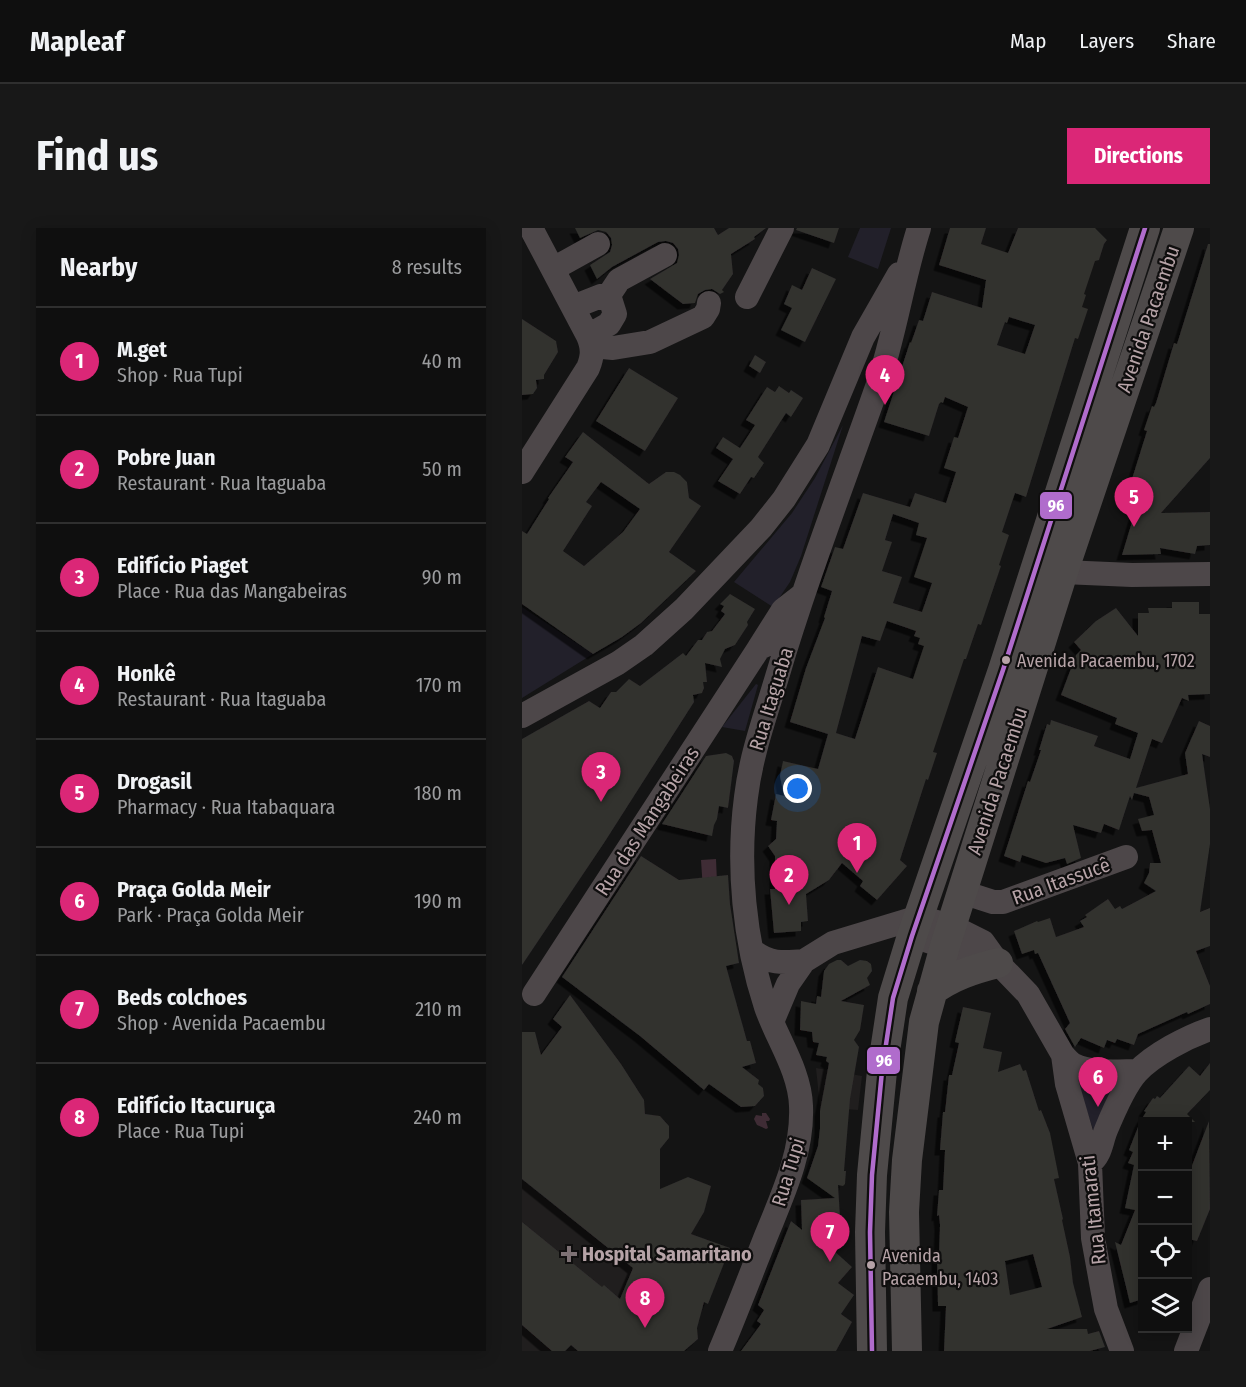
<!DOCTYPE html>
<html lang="en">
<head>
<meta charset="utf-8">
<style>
  :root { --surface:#0f0f0f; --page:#181818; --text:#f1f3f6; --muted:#9b9c9e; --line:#2f2f2f; --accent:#db2777 }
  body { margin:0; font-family:"Fira Sans Condensed",sans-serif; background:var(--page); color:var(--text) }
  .controls { position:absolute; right:18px; bottom:18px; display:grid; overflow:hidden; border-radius:0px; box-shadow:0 3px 15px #0003 }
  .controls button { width:54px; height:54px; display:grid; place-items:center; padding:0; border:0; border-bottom:2px solid var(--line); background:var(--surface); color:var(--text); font:30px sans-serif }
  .you { position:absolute; left:276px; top:561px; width:21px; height:21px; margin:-15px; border:4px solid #fff; border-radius:50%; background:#1a73e8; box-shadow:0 0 0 9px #1a73e833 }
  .badge { display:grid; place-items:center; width:39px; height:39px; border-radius:50%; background:var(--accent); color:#fff; font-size:20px; font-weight:700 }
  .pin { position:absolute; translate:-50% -50px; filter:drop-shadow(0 2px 3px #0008) }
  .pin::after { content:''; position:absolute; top:32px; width:21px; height:18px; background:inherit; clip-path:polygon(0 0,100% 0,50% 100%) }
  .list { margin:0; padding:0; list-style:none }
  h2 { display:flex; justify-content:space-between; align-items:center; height:78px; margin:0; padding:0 24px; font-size:26px }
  h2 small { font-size:20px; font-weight:400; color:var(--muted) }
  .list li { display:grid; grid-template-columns:39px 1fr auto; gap:18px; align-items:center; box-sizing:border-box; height:108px; padding:0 24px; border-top:2px solid var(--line) }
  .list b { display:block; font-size:22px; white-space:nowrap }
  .list p { margin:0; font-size:20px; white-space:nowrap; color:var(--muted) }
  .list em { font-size:20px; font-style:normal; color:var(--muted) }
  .icon { flex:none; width:33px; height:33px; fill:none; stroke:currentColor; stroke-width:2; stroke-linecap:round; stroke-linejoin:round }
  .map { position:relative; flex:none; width:688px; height:1123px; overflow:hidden; border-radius:0px }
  header { display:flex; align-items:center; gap:36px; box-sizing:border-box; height:84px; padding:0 30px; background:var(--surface); border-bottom:2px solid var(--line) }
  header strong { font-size:28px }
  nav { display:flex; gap:33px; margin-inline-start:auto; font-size:21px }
  .intro { display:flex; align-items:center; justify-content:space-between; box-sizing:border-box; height:144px; padding:0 36px }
  h1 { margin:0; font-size:42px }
  .button { padding:15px 27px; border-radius:0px; background:var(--accent); color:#fff; font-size:21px; font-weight:700 }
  main { display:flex; gap:36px; padding:0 36px }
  aside { flex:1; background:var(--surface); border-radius:0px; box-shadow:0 3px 15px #0003 }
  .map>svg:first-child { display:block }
</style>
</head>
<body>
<header>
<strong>Mapleaf</strong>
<nav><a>Map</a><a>Layers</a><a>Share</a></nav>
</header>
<div class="intro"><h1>Find us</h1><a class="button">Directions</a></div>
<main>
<aside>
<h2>Nearby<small>8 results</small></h2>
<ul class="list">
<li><span class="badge">1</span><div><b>M.get</b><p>Shop · Rua Tupi</p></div><em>40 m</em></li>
<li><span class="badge">2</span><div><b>Pobre Juan</b><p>Restaurant · Rua Itaguaba</p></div><em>50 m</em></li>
<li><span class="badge">3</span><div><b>Edifício Piaget</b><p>Place · Rua das Mangabeiras</p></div><em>90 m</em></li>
<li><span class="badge">4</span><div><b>Honkê</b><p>Restaurant · Rua Itaguaba</p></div><em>170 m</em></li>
<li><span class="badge">5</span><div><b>Drogasil</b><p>Pharmacy · Rua Itabaquara</p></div><em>180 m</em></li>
<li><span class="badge">6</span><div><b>Praça Golda Meir</b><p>Park · Praça Golda Meir</p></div><em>190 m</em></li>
<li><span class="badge">7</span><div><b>Beds colchoes</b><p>Shop · Avenida Pacaembu</p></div><em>210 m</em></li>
<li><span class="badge">8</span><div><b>Edifício Itacuruça</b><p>Place · Rua Tupi</p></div><em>240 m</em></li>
</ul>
</aside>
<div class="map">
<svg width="688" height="1123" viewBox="0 0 688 1123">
  <defs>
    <filter id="shadow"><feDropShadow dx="-5.5" dy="5.5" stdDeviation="0" flood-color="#0009"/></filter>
  </defs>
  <rect width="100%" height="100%" fill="#141414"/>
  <path fill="#201e1e" d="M294,840l46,8 -4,34 -38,-3z
    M0,951l111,89 -36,83h-75z"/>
  <path fill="#22202a" d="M338,0h31l-13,41 -30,-12z
    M321,197l-42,131 -11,26 -17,25 -39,-25 58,-69 23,-35z
    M0,379l71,47 -71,44z
    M234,456l2,1 -13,46 -23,-4z
    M552,846l49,8 -28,53z"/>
  <path fill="#3f2c35" d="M194,631l2,46 -14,1 -3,-46z
    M240,885h4l4,6 -1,2h-3l2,7 -2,1 -9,-4 -3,-6 2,-4 6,1z"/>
  <path fill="#32302f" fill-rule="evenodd" filter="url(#shadow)" d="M53,0h139l4,7 11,-7h37l-12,9 1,2 -24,15 2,20 -11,16 2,2 -4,2 -8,-5 -7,1 -7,4 -3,9 -12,1 -33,-25 27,-16 2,-8 -1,-6 -5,-6 -7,-2 -8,1 -46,25 -15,12 -7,-14 20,-13 2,-7 -1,-7 -5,-6 -8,-2 -18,8z
    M275,0h42l-5,15 -38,-13z
    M428,0h36l-5,16 27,9 10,-25h77l12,12 -3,4 -5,16 -4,1 -11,33 2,1 -4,12 6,2 -10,30 -3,-1 -49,159 -11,-4 -13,39 7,3 -10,30 2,1 -20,59 -3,-1 -12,35h-2l-31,93 4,1 -9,27 -2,-1 -26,81 7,6 -30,34 -17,-14 3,-5 -21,-18 -13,17 -23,14 2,27 -7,1v9l-27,2 -4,-44h5v-33l-7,-10 8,-7 1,-18 -6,-1 5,-26 8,2 -4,-20 3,-15 35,8 10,-35 -38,-12 16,-54 19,-50 -1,-1 8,-26 -11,-4 14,-40 8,2 20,-56 47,14 5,-14 31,10 10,-31 -12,-4 10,-31 4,1 10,-31 -23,-10 -2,6 -2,-1 -2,2 -10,32 -45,-14 26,-80 1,1 8,-23 4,1 9,-29 50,16 4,-28 -47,-15zM487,89l26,8 -10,29 -28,-9 8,-23 2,1zM371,286l26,9 -3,12 11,3 -13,39 18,6 -10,29 -29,-9 9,-26 -20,-6 10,-29 -7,-2zM365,393l29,10 -2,5 6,2 -2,6 6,2 -11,33 -35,-12 -23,72 -19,-6 26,-97 18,5z
    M686,16h2v214l-49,55 49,-1v33l-13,1 -2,8 -35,-6 1,6 -39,1 16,-53 -12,-4 21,-67 -3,-1 8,-24 2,1 2,-4 18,-60 3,1z
    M290,40l24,11 -31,63 -24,-12 11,-22 -8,-4 8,-19 10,5z
    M0,91l34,22 2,11 -14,23v4l-8,1 1,8 -4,6 -11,1z
    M233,127l11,7 -6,11 -11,-7z
    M107,140l49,30 -33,53 -49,-30z
    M257,158l10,7 2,-3 12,8 -12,19 -5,-4 -28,44 6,6 -10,15 -3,-1 -11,17 -22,-13 15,-22 -17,-11 7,-11 17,11 15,-23 -9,-5 21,-33 8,5z
    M61,204l66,52 17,-12h8l6,3 7,7 2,16 12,8 -32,46 27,19 -55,52 -19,14 -29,17 -71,-50v-73l5,3 22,-35 -1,-1 25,-36 -8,-5zM79,254l39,27 -17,23 -39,34 -21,-15 29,-45 -6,-4z
    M208,366l25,15 -8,13 1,3 -13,20 -10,4 -5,10 2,8 -17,-4 2,19h-4l1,6 -2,5 -9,2 1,7 -90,141 -82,122v-226l67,-38 11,7 11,-16h5l13,-13 11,7 43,-33 3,3 12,-16h4l5,-8 5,-1 13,-17 -4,-3 3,-5 -4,-2z
    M650,374h27v12h11v80l-22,1 1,6 -7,-3 -20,45 -10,-4 -16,49 52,-14 -3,-21 14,-32 11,5v31l-8,-3 8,55v35l-10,68 10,-4v38l-14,5 14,35v18l-22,10 -1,-2 -49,22 -4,11 -17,-6 -2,4 -8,-3 -3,8 -23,-10 -6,9 -10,-18 5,-6 -32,-70 -3,1 -1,-4 -12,4 -8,-23 23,-10 1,1 12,-4 6,19 28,-10 -4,-6 7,-4 -2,-2 23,-16 7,10 5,-3 2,3 34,-18 -12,-8 5,-10 1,-10h11l-9,-33 -10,1 -4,-12 16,-4 -5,-18 -15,-4 -2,7 -2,-4 -11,34 -15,-6 -3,9 -28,-8 8,33 -14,6 -2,-6 -19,5 -24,-8 -2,7 -16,-6 24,-75 2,1 11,-32h-2l8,-26 3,1 1,-5 47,16 -4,10 36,13 8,-26 -23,-9 2,-6 -56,-23 15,-40 5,-5 -7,-8 22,-21 20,-13 22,28v-23h11l-1,-5h24z
    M204,525l6,3 2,5 -6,47 -9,-2 -2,13 -3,6 -2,11 -50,-12 44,-68z
    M119,628l38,24 49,-5 2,29 9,59 -13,3 21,75h3l6,22 -14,4 17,13 -1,4 5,4 1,8 -9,10 -14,1 -32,-23 -5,6 -64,-54 -78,-59z
    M315,732h4l7,6 12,-6 7,1 4,3 1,7 -5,7 3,7 -29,16 23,4 -4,25 -6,10 5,7 -9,52 -6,72h2l-1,13 -2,2 -5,-1 2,32h-2v12l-26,2 40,36 -14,16 16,12 -13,19 11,8 -16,29h-95l20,-27 -4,-3 7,-11 -6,-5 33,-84 11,9 -1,-30 34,-2 -28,-20 11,-32 2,-18v-17l9,-48 -3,-2 1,-4 -11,-2 3,-12 -6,-1 -1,-10 -12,-2 1,-29 15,3 1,-8 4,1 3,-26 5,-7z
    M48,767l51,69 23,36 1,14 15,2 9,10v12l-9,11v40l28,-12 23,9 -7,26 -13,22 39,14 -22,56 -4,-2 -7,26 1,11 -14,12h-106l-7,-6 -6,6h-13l-30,-26v-103l80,65 2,-2 16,14 13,-31 -111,-89v-147h13l6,23 21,-28 -9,-8z
    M441,779l28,6 -8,35 19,4 -4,20 22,-8 3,7 3,-1 13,41 2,-1 9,23 9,45 -5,1 9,40 -1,1 8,37 3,26 9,34 -35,12h40l1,5 11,-3 6,16 -15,4h-146l2,-45h-8l-1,-52h2l1,-29 -1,-10 -2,1 2,-26h4l2,-40h-5l3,-38h2l4,-37h3l7,-32 -4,-1zM511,1026l9,33 -32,8 -5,-34z
    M688,835v27l-23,24 8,8h-52v177l-13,4 -15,-61 6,3 14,-35 -10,-2 9,-43 -6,-2 5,-11 -4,-2 11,-28 6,-10 -2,-1 9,-13 2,1 2,-3 3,2 29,-32 11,10z
    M687,893l1,88 -13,32 -9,-2v-63z"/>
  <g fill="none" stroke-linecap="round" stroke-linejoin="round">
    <path stroke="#4d4749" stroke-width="24" d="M31,41l45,-25
      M225,69l35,-69
      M51,79l28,-11 8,-1 10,-15 46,-25
      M66,108l21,-12 6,-10 -6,-19
      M70,118l21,2 37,-6 53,-25 5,-8 1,-6
      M0,244l66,-104c5,-12 5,-20 0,-32l-57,-108
      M541,344l69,3 78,-1
      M250,414l-13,6 24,-38 18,-14
      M0,488l96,-53 26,-18 40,-36 77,-81 23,-29 34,-54 45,-108 36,-63
      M440,664l31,10h10l123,-45
      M390,708l86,27
      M230,722c16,14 31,13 52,11
      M12,766l225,-346
      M250,794l16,-38 16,-23 29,-18 86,-26 32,9 32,16 15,21 30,31 35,61 4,29 23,79 3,75 8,44 5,27 16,42
      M541,827c3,3 7,8 11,10 18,9 45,6 64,6
      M568,935c11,-8 11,-21 16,-33 7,-17 19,-45 31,-58 17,-18 50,-35 73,-43
      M198,1123c16,-38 31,-77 46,-115 17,-42 37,-84 35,-130 -1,-35 -24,-67 -35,-99 -22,-67 -29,-141 -20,-210 5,-42 19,-80 31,-120 29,-98 66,-193 100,-290 18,-52 25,-106 42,-159
      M664,1123l24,-62"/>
    <path stroke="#4e4a4a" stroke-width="30" d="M410,763c20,-15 42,-22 66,-28
      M350,1123l-2,-119 2,-57 10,-104 11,-73 19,-62 91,-266 142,-442
      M385,1123l-3,-139 3,-52 17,-138 21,-76 118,-374 116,-344"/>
    <defs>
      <path id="bus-1" d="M350,1123l-2,-119 2,-57 10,-104 11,-73 19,-62 91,-266 142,-442"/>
    </defs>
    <use href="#bus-1" stroke="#0f0e0e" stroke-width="9"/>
    <use href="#bus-1" stroke="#b06ccc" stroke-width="4.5"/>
  </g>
  <g fill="#b6a3a7" stroke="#0f0e0e" stroke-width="2">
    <circle cx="484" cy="432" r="5"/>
    <circle cx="349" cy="1037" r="5"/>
  </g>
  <path fill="#7d7174" stroke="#0f0e0e" stroke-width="2" d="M44 1017h6v6h6v6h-6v6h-6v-6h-6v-6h6z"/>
  <g text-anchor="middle" stroke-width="4.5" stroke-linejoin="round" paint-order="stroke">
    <g font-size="18" fill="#b6a3a7" stroke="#0f0e0e" text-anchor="start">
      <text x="495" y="439">Avenida Pacaembu, 1702</text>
      <text x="360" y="1034">Avenida<tspan x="360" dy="23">Pacaembu, 1403</tspan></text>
    </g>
    <g font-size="20" fill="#b6a3a7" stroke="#0f0e0e">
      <text transform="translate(626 91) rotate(-71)" y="7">Avenida Pacaembu</text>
      <text transform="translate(249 471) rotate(-73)" y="7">Rua Itaguaba</text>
      <text transform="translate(475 553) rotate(-72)" y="7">Avenida Pacaembu</text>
      <text transform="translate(125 593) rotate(-57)" y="7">Rua das Mangabeiras</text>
      <text transform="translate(539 653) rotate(-20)" y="7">Rua Itassucê</text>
      <text transform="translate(266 944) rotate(-73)" y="7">Rua Tupi</text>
      <text transform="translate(571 982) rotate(-96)" y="7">Rua Itamarati</text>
    </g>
    <g font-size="20" font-weight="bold" fill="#b6a3a7" stroke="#0f0e0e" text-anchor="start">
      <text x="60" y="1033">Hospital Samaritano</text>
    </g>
  </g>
  <g stroke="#0f0e0e" stroke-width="2">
    <rect x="517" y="263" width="34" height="29" rx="6" fill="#b06ccc"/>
    <rect x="344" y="818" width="35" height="29" rx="6" fill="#b06ccc"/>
  </g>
  <g font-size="16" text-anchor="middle" font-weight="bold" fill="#fff">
    <text x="534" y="283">96</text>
    <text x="362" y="838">96</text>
  </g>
</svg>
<div class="controls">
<button>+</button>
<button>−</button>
<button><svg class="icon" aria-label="locate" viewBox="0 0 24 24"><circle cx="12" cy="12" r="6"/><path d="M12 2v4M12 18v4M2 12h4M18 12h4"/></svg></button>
<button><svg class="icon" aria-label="layers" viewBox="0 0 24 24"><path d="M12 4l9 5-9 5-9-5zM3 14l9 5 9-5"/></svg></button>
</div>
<div class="you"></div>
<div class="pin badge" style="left:335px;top:645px">1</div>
<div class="pin badge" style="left:267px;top:677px">2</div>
<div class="pin badge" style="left:79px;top:574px">3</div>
<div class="pin badge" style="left:363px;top:177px">4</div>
<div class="pin badge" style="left:612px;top:299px">5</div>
<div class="pin badge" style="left:576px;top:879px">6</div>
<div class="pin badge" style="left:308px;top:1034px">7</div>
<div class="pin badge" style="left:123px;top:1100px">8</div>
</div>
</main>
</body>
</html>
